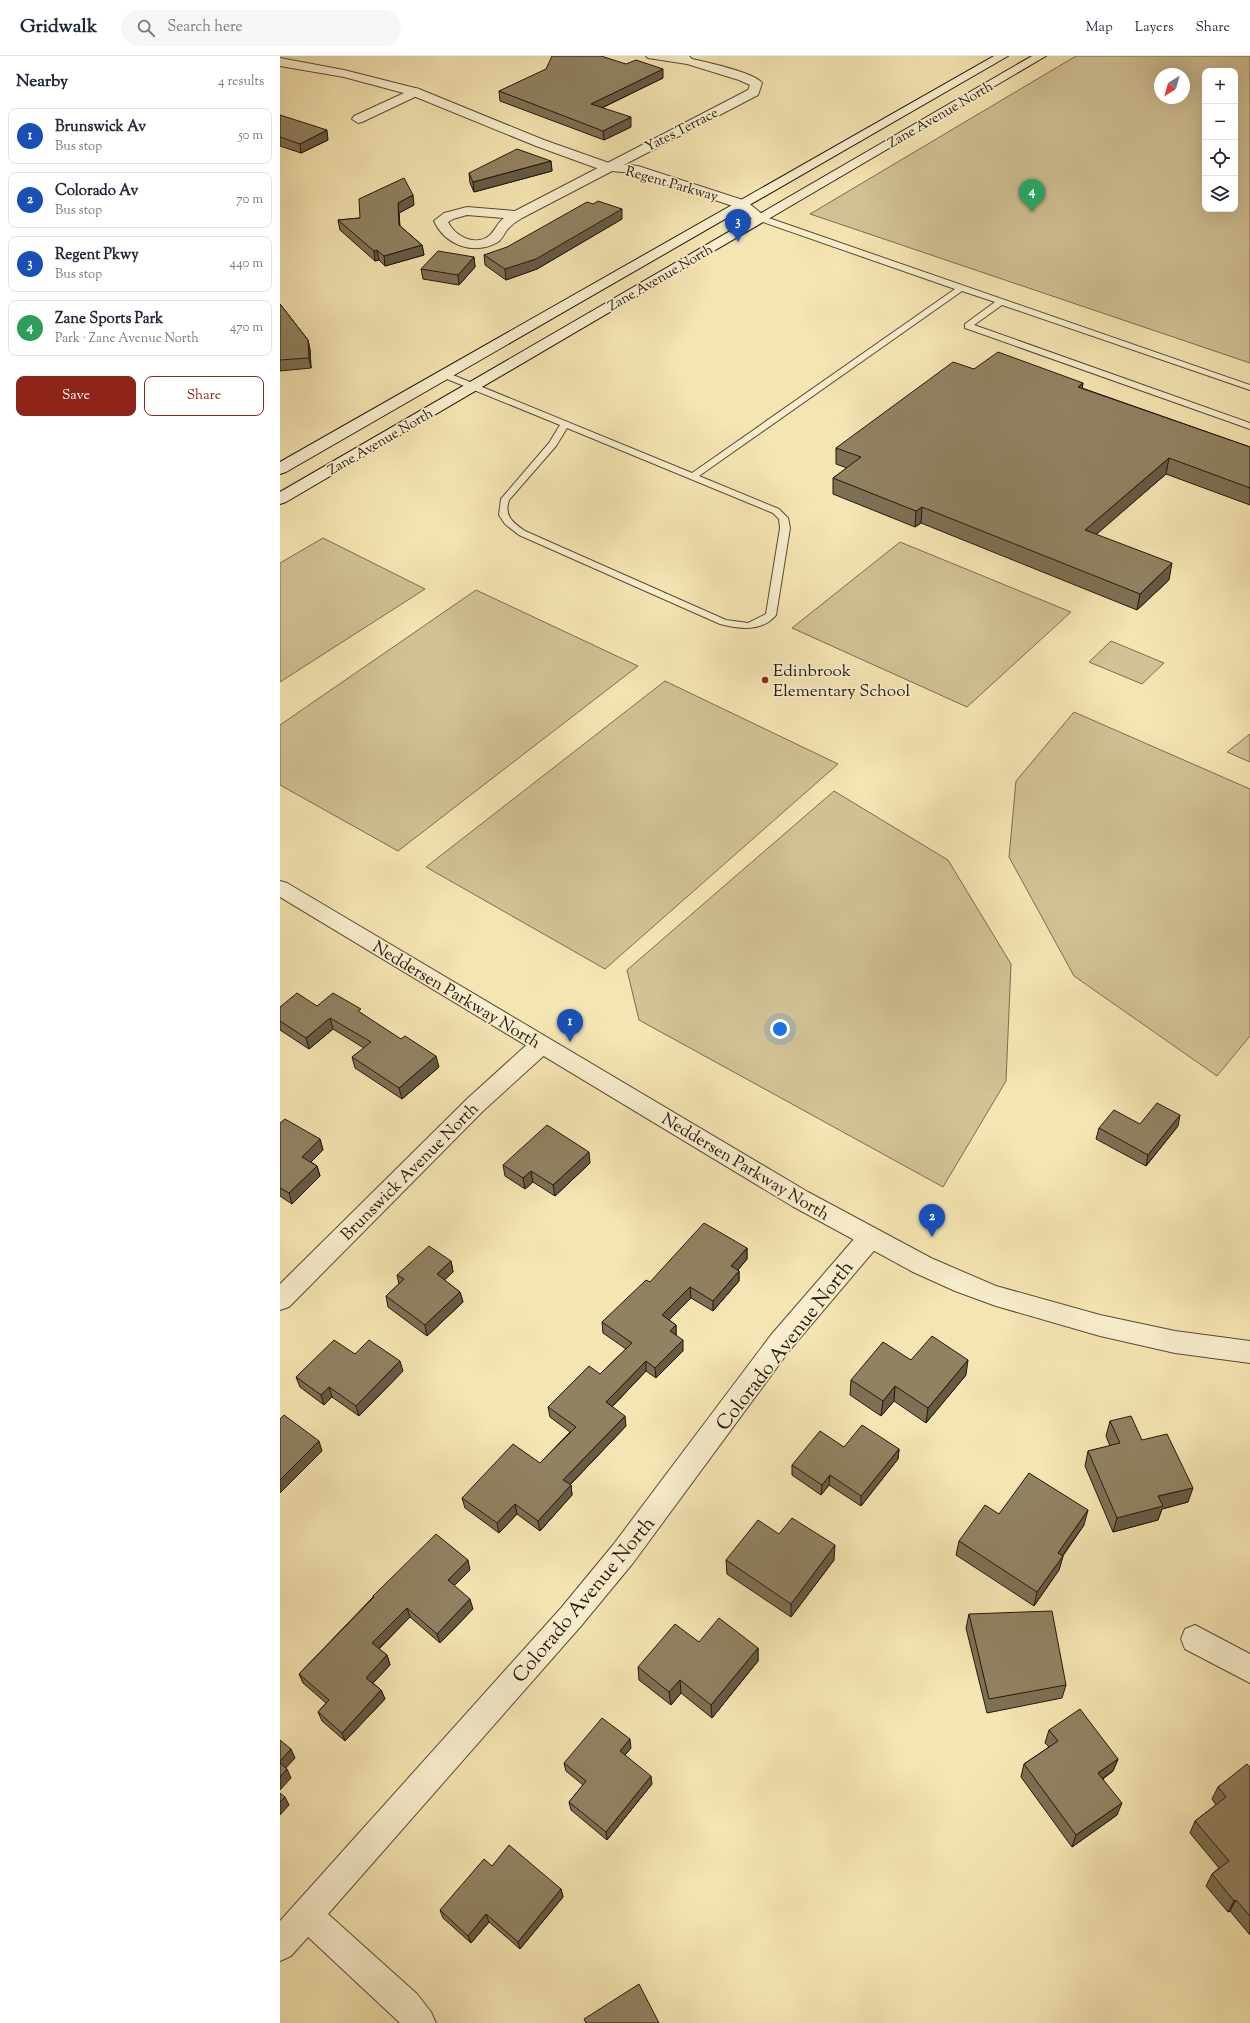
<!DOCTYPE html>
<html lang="en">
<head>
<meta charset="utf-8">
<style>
  :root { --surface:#fff; --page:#f6f6f7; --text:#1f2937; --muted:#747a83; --line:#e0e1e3; --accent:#8f2418 }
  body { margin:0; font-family:"Sorts Mill Goudy",serif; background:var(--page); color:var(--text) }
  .controls { position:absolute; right:12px; top:12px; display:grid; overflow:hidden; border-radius:8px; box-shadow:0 4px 16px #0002 }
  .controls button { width:36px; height:36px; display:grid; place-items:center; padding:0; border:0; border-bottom:1px solid var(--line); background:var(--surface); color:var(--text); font:20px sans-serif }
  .compass { position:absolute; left:874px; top:12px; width:36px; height:36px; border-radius:50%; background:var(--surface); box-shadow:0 4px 16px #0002; rotate:217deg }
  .you { position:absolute; left:500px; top:973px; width:14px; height:14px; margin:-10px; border:3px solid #fff; border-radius:50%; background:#1a73e8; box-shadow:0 0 0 6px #1a73e833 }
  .badge { display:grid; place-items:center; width:26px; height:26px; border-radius:50%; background:var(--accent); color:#fff; font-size:13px; font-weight:700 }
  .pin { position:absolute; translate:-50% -33px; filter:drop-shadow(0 1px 2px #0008) }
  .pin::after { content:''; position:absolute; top:21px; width:14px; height:12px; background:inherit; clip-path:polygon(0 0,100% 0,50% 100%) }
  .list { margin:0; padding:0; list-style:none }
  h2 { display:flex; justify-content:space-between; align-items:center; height:52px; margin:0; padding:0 16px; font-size:17px }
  h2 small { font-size:13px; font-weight:400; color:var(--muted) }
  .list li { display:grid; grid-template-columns:26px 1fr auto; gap:12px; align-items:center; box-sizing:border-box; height:56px; margin:0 8px 8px; padding:0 8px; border:1px solid var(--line); border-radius:8px }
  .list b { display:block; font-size:15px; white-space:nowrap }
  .list p { margin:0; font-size:13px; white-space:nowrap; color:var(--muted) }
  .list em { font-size:13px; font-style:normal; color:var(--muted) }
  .actions { display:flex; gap:8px; padding:12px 16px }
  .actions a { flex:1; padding:9px 0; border:1px solid var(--accent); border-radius:8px; text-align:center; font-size:14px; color:var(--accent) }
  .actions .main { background:var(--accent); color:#fff }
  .icon { flex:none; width:22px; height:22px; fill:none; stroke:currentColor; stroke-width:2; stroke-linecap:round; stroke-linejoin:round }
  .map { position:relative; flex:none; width:970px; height:1967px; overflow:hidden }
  header { display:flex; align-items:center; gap:24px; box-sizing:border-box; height:56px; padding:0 20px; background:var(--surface); border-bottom:1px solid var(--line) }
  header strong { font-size:19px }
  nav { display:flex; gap:22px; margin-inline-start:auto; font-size:14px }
  .search { width:280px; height:36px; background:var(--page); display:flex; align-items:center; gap:10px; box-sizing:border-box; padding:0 14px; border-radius:22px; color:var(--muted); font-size:15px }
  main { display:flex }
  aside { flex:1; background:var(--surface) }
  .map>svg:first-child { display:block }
</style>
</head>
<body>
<header>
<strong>Gridwalk</strong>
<div class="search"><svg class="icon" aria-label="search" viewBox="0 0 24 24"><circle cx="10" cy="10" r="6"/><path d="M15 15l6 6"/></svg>Search here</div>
<nav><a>Map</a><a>Layers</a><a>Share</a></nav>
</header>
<main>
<aside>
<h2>Nearby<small>4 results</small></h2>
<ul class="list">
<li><span class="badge" style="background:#1a4fb4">1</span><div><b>Brunswick Av</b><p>Bus stop</p></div><em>50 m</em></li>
<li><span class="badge" style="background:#1a4fb4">2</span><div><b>Colorado Av</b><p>Bus stop</p></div><em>70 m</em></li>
<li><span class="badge" style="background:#1a4fb4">3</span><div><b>Regent Pkwy</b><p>Bus stop</p></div><em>440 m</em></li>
<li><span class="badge" style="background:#2e9e5b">4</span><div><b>Zane Sports Park</b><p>Park · Zane Avenue North</p></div><em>470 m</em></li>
</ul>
<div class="actions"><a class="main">Save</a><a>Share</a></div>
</aside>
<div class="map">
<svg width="970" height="1967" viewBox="0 0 970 1967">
  <rect width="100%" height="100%" fill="#f5e5b2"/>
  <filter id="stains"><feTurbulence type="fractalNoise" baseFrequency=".005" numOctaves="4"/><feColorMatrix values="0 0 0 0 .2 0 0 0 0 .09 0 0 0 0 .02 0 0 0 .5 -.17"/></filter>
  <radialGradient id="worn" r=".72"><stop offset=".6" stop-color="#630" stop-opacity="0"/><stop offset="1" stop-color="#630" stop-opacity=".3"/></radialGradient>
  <path fill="#d2c296" stroke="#7c6c50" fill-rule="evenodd" d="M796,0h174v307l-440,-149zM925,15h30v138h-30zM880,18h24v24h-24z
    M43,482l102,51 -145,93v-119z
    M620,486l171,70 -104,95 -175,-79z
    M196,534l162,76 -240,185 -118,-66v-60z
    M831,585l53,22 -22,21 -53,-22z
    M385,625l173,83 -233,205 -179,-102z
    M794,656l176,77v247l-33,40 -143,-100 -65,-119 7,-76z
    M970,678v28l-23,-10z
    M554,735l114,69 63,104 -5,117 -63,106 -304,-167 -12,-50z"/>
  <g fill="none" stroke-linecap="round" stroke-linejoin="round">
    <defs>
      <path id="service" d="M477,160h6l487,169v5l-248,-85 -28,20 276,98v6l-285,-101v-4l30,-22 -33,-11 -263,185 80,33 9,9 2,10 -14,87c-14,17 -37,14 -56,9l-201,-89 -14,-11 -6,-9 2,-16 48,-56 11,-18 -118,-48v-4h6l244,100 263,-184 -198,-69zM287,372l206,85 6,6 1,9 -14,86 -18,9 -22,-3 -201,-89c-13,-9 -21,-15 -16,-31l47,-54z"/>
      <path id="minor" d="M366,0h43l3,3c14,3 63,14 70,24l-4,12 -236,123c-5,3 -11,7 -15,12 -3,4 -5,9 -9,12 -24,14 -53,3 -64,-21l10,-8 23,-6 48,4 233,-121 2,-5 -11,-5 -52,-16 -39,-6zM187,159l37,3c-6,4 -8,11 -14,17 -13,12 -35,2 -42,-13l5,-3z
        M135,32l4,1 2,3 -2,3 -57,27 -4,1 -6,-4 2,-3z
        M261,981l8,2 3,6 -3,6 -66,60 -194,196 -9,3v-26l187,-185 66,-60z
        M589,1173l9,3 3,7 -3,7 -89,105 -156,212 -52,63 -253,288 89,80 14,18 5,11h-36l-92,-86 -17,19 -11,5v-40l281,-313 52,-63 158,-210 89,-103z
        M915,1569l55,29v29l-65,-34 -4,-10 4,-10z"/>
      <path id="tertiary" d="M0,2l64,12 75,19 125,51 65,23 29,3 108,35 21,17 -2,3h-10l-19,-14 -104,-34 -30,-3 -66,-24 -125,-51 -67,-18 -64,-11z
        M0,825l7,2 521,309 123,66 65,28 104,29 75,16 75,10v22l-75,-10 -75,-17 -104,-30 -41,-15 -42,-19 -121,-66 -512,-309z"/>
      <path id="secondary" d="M714,0h14l-722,416 -6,2v-12z
        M752,0h14l-760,446 -6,2v-12z"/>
    </defs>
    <use href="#service" stroke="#594a35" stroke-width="2"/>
    <use href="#minor" stroke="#594a35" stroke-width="2"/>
    <use href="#tertiary" stroke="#594a35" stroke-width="2"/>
    <use href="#secondary" stroke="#25160b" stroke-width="2"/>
    <use href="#service" fill="#f8eecd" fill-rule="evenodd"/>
    <use href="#minor" fill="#f8eecd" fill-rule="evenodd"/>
    <use href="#tertiary" fill="#f8eecd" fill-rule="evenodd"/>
    <use href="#secondary" fill="#f8eecd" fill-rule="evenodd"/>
  </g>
  <path fill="#7d7054" stroke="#25160b" d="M383,22l-61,30 29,19 -27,13 -104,-39 -1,-10z
    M0,59l48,25 -27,13 -21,-7z
    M271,105l1,10 -78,21 -4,-9 -1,-10z
    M134,149l-15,8 1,13 22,19 2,10 -39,11 -6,-6 -4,1 -35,-31 -2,-10 22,-2z
    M342,163l-85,50 -31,11 -21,-15 -1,-10z
    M194,201l1,10 -16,18 -36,-6 -2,-10z
    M0,248l28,36 2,10 1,18 -31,3z
    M694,313l109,14 -1,5 168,59v58l-84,-31 -70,60 73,46 -32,30 -216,-87 -6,4 -82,-33v-16l14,-10 -11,-4v-16z
    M37,950l44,7 78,54 -37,32 -47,-31 -3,-11 12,-9 -31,-19 -24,20 -29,-19v-23z
    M0,1067l40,16 3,11 -12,12 6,4 3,10 -28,28 -12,-8z
    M898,1070l-32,40 -50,-27 3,-11z
    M310,1107l-35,33 -22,-14 -8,7 -20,-13 -2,-11z
    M467,1192v11l-9,11 1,1v10l-26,30 -22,-13 -22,22 7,5v11l7,15 -27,27 -10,-7 -34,36 14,19 -56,59h1l1,10 -32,36 -23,-17 -18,19 -34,-25 -3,-10 78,-35 30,-31 -20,-15 -2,-10 52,-33 26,-25 -23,-16 -1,-11 48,-40z
    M171,1205l2,11 -9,8 16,12 3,10 -36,34 -39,-29 -2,-11 13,-12 -2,-9z
    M75,1298l48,17 -44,45 -27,-19 -8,8 -24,-18 -4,-10z
    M631,1304l55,15 -40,48 -32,-22 -13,15 -31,-21 1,-15z
    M830,1365l32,19 46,62 -26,7 -4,11 -45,12 -28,-66 3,-15 22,-5 -4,-10z
    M564,1391l55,2 -1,10 -37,47 -32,-21 -8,10 -29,-20v-10z
    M719,1458l85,11 -21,31 -4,14 -25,36 -78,-51 3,-14z
    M499,1478l55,26 -43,57 -64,-43 -1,-14z
    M190,1514l-16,16 19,23 -33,34 -30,-26 -31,32 8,6 3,10 -17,18 8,7 4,9 -40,42 -23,-20 -4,-9 8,-9 -23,-20 -4,-9 74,-77v-1z
    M689,1558l97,71 -4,13 -75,15 -21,-85z
    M478,1592v13l-46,57 -31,-25 -10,12 -32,-25 -1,-13z
    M769,1674l69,29 -5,12 -10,8 14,36 -45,32 -51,-70 3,-13 25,-17 -4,-4z
    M351,1692l-6,7 27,29 -45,56 -36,-30 -2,-8 14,-17 -17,-14 -2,-8z
    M970,1711v168l-20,-24 -2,1 -22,-26 6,-12 7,-6 -29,-35 5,-12 21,-16 -4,-6 6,-12z
    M212,1810l69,23 2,8 -43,52 -31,-27 -18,21 -28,-25 -3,-8z"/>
  <path fill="#665b45" stroke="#25160b" d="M383,13v9l-72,35v-9z
    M351,61v10l-27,13 -1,-9z
    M47,74l1,10 -27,13 -1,-9z
    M271,105l1,10 -78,21 -1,-10z
    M133,139l1,10 -15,8 1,22 -1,-10 -1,-22z
    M342,153v10l-85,50 -31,11 -1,-11z
    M142,189l2,10 -39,11 -1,-10z
    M97,194l2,10 -4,1 -1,-10z
    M194,201l1,10 -16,18 -1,-10z
    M28,284l2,10 1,18 -2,-10z
    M803,327l-2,15 -3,-11z
    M889,402l-3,16 -83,72 2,-16z
    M642,451l-1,16 -6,4 1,-16z
    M892,507l-3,17 -32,30 3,-16z
    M50,962l3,11 -24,20 -3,-11z
    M156,1000l3,11 -37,32 -3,-11z
    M900,1059l-2,11 -32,40 2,-11z
    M40,1083l3,11 -18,18 -3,-11z
    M309,1096l1,11 -35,33 -2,-11z
    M37,1110l3,10 -28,28 -3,-11z
    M251,1115l2,11 -8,7 -2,-11z
    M467,1192v11l-15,18 -1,-11z
    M171,1205l2,11 -14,13 -2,-11z
    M459,1215v10l-26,30v-10z
    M410,1231l1,11 -28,28 -1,-11z
    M180,1236l3,10 -36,34 -2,-11z
    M396,1269v10l-6,7v-11z
    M403,1284v11l-27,27 -1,-10z
    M688,1304l-2,15 -40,48 2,-15z
    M120,1305l3,10 -44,45 -3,-10z
    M366,1305v10l-39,41 -1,-10z
    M615,1330l-1,15 -13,15 2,-15z
    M49,1331l3,10 -8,8 -3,-10z
    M345,1360l1,10 -61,64 -2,-10z
    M39,1385l3,10 -42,42v-13z
    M619,1393l-1,10 -37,47v-10z
    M550,1419l-1,10 -8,10 1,-10z
    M291,1429l1,10 -32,36 -2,-10z
    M913,1432l-5,14 -26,7 -4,11 -45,12 4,-14 41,-22z
    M235,1448l2,10 -18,19 -2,-10z
    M808,1454l-4,15 -30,42 4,-14z
    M555,1489l-1,15 -43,57v-13z
    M783,1500l-4,14 -25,36 3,-14z
    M188,1504l2,10 -20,20 -2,-10z
    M190,1543l3,10 -33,34 -3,-9z
    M127,1552l3,9 -35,35 -3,-9z
    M478,1592v13l-46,57 -1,-13z
    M107,1599l3,10 -21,22 -3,-9z
    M400,1624l1,13 -10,12 -2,-13z
    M101,1634l4,9 -40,42 -3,-8z
    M350,1683l1,9 -10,11 -1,-8z
    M11,1693l4,9 -12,13 -3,-6v-4z
    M838,1703l-5,12 -20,14 5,-12z
    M7,1713l4,9 -11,12v-13z
    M371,1720l1,8 -45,56 -1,-8z
    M5,1741l4,8 -9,10v-13z
    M842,1747l-5,12 -45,32 4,-12z
    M281,1833l2,8 -43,52 -2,-7z
    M956,1844l-6,11 -2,1 6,-11z
    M206,1858l3,8 -18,21 -3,-7z"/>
  <path fill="#918262" stroke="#25160b" d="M272,0h49l25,8 10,-4 27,9 -72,35 40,13 -28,14 -104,-40 47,-22z
    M0,59l47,15 -27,14 -20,-7z
    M237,93l34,12 -78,21 -4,-9z
    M124,122l9,17 -15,8 1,22 23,20 -38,11 -7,-6 -3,1 -36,-31 22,-2 -1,-19z
    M318,145l24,8 -86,50 -31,10 -21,-14 23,-8 80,-45 6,2z
    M158,195l36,6 -16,18 -37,-6z
    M0,248l28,36 1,18 -29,2z
    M718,296l85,31 -5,4 172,60v41l-81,-30 -84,72 87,33 -32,31 -218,-87 -6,4 -83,-33 28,-21 -25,-9 117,-86 21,7z
    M17,937l20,13 16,-13 28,16 -3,2 43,28 4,-3 31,20 -37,32 -47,-31 19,-15 -41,-24 -24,20 -26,-17v-14z
    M877,1047l23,12 -32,40 -49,-27 15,-18 26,14z
    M5,1063l35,20 -18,18 15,9 -28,27 -9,-5v-65z
    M267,1069l42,27 -36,33 -22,-14 -8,7 -20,-13z
    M424,1167l43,25 -16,18 8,5 -26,30 -23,-14 -28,28 14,10 -6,6 13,9 -28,28 -9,-7 -40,41 19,14 -62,64 8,5 -33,36 -23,-17 -18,19 -35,-25 51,-54 27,19 36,-36 -28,-20 41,-41 11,8 32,-31 -30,-21 44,-42 4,2z
    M149,1190l22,15 -14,13 23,18 -35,33 -39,-29 18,-17 -7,-4z
    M652,1280l36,24 -40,48 -33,-22 -12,15 -32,-21 32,-38 28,18z
    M54,1284l21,14 14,-14 31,21 -44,45 -27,-19 -8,8 -25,-18z
    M4,1359l35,26 -39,39v-61z
    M851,1360l11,24 25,-6 26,54 -35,8 5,10 -46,12 -29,-67 32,-8 -10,-22z
    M582,1369l37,24 -38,47 -31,-21 -8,10 -30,-20 28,-34 24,16z
    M749,1417l59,37 -30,43 5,3 -26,36 -78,-51 26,-36 14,9z
    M512,1462l43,27 -44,59 -65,-44 32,-40 21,14z
    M156,1478l32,26 -20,20 22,19 -33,35 -30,-26 -35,35 15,12 -21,23 15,12 -39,43 -24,-21 11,-12 -30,-26 75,-77 -1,-1z
    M772,1555l14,74 -77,14 -20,-85z
    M439,1562l39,30 -47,57 -31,-25 -11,12 -31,-25 37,-43 24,18z
    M800,1653l38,50 -20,14 24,30 -46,32 -52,-71 34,-23 -9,-11z
    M322,1662l28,21 -10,12 31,25 -45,56 -37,-30 17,-21 -22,-18z
    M0,1684l11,9 -11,12z
    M0,1707l7,6 -7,8z
    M967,1708l3,3v149l-14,-16 -2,1 -22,-27 17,-13 -34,-40 31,-24 -8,-10z
    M0,1737l5,4 -5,5z
    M229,1789l52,44 -43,53 -32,-28 -18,22 -28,-26 44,-51 8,7z
    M359,1928l20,39h-73l-2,-4z"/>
  <circle fill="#8f2418" stroke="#f8eecd" stroke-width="1.5" cx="485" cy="624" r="4"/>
  <g text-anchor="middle" stroke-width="3.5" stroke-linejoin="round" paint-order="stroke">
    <g font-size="14" fill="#25160b" stroke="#f8eecd">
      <text transform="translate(660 58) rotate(-30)" y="5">Zane Avenue North</text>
      <text transform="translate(401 73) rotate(-27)" y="5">Yates Terrace</text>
      <text transform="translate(392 127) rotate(16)" y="5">Regent Parkway</text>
      <text transform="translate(380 221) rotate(-30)" y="5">Zane Avenue North</text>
      <text transform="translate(100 385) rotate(-30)" y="5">Zane Avenue North</text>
    </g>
    <g font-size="17" fill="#25160b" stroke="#f8eecd" text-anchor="start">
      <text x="493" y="620">Edinbrook<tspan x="493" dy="20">Elementary School</tspan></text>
    </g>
    <g font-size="17" fill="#25160b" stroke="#f8eecd">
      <text transform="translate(177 938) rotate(31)" y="6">Neddersen Parkway North</text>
      <text transform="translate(466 1110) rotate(31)" y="6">Neddersen Parkway North</text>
      <text transform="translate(129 1115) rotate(-45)" y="6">Brunswick Avenue North</text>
    </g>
    <g font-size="20" fill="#25160b" stroke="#f8eecd">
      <text transform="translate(504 1289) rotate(-52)" y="7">Colorado Avenue North</text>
      <text transform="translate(303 1543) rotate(-50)" y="7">Colorado Avenue North</text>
    </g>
  </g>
  <rect width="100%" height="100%" filter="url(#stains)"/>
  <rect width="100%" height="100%" fill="url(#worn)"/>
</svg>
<div class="controls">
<button>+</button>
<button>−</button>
<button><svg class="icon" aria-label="locate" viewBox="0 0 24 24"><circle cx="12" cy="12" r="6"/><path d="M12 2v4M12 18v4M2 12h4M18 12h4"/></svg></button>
<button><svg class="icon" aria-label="layers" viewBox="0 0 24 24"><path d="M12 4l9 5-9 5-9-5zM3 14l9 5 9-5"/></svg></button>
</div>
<svg class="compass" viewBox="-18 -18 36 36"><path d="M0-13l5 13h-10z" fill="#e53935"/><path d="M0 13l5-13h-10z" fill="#747a83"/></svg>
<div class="you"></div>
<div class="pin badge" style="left:290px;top:986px;background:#1a4fb4">1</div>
<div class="pin badge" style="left:652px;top:1181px;background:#1a4fb4">2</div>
<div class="pin badge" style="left:458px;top:186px;background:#1a4fb4">3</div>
<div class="pin badge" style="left:752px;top:156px;background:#2e9e5b">4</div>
</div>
</main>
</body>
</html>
